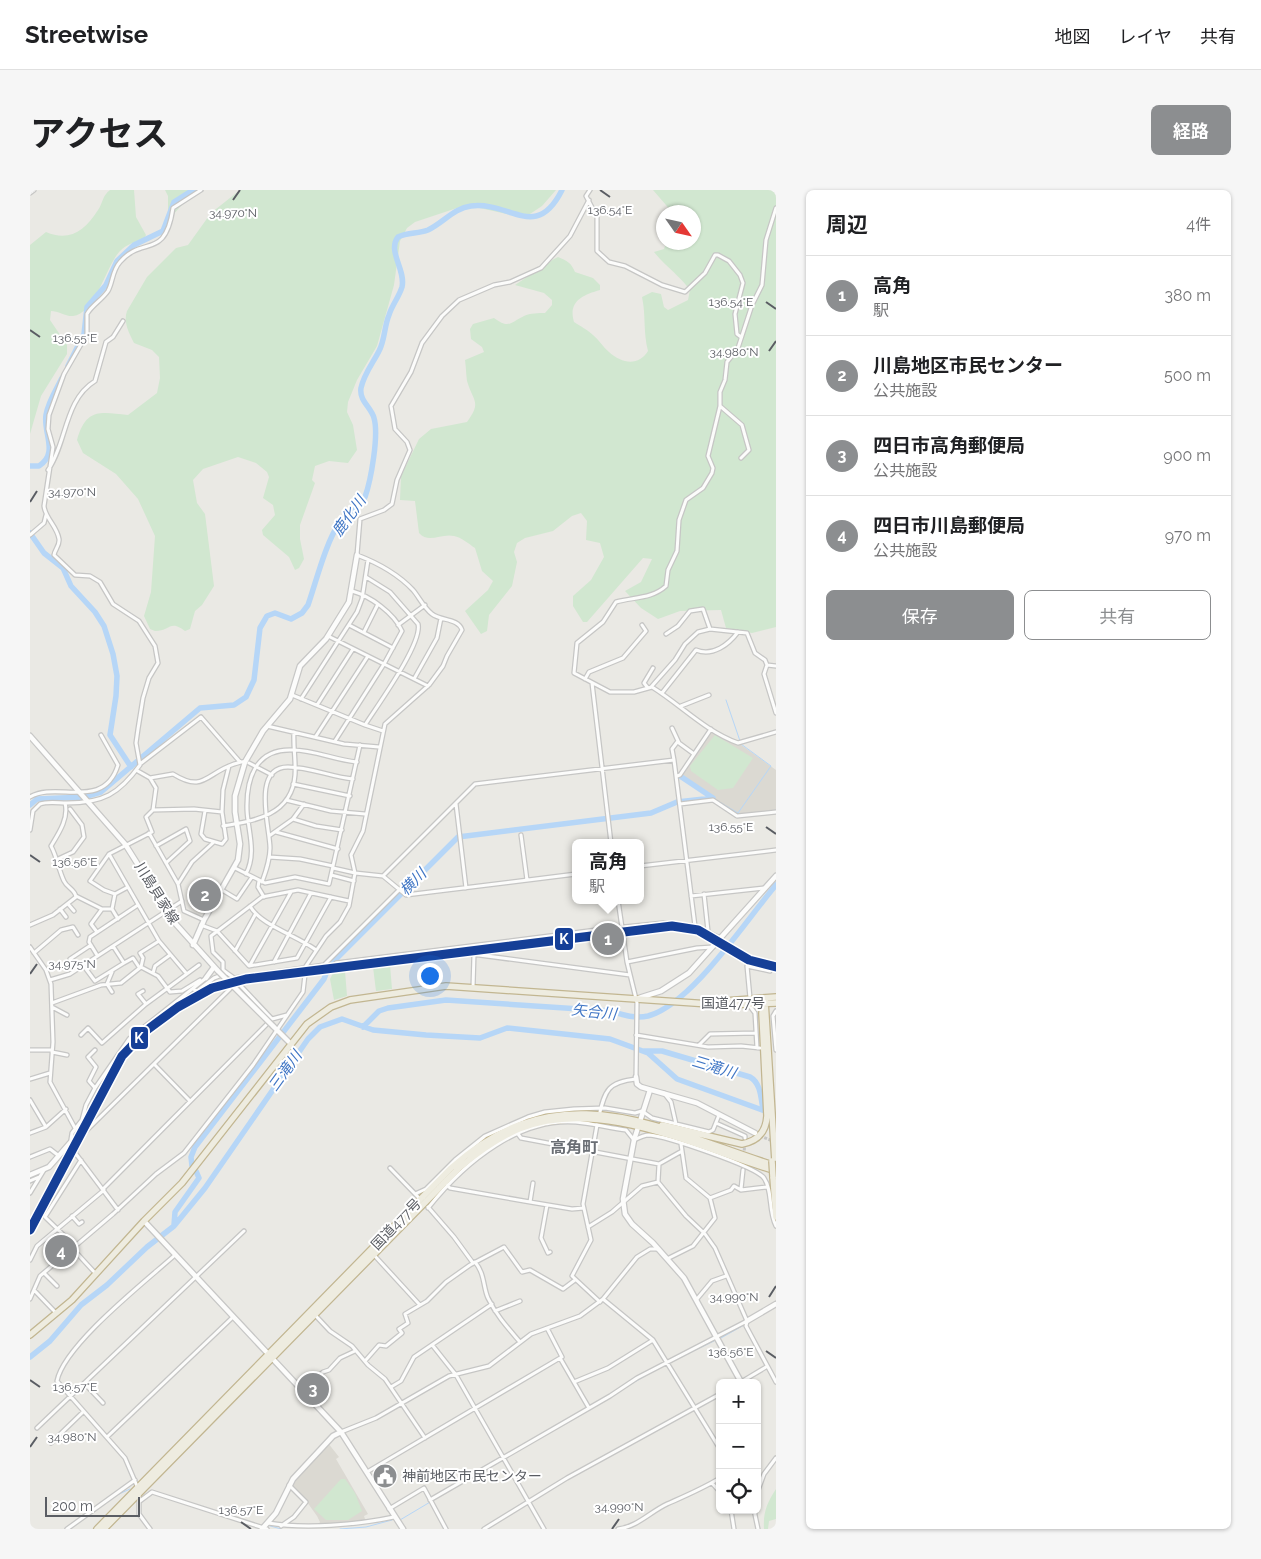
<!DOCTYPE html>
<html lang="ja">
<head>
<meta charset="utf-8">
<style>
  :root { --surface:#fff; --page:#f6f6f6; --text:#202124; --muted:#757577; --line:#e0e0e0; --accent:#8c8e90 }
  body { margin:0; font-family:Raleway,"Noto Sans JP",sans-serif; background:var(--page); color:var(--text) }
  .controls { position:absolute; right:15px; bottom:15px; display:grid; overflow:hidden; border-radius:8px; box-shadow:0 1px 4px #0004 }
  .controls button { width:45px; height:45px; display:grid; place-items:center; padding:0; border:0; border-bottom:1px solid var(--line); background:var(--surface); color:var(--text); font:25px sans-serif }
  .compass { position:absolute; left:626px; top:15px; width:45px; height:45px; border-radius:50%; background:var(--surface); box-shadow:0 1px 4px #0004; rotate:124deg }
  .scale { position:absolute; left:15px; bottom:12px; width:95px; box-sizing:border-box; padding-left:5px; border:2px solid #5a5d63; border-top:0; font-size:14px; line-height:18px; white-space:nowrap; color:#5a5d63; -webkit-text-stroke:4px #fff; paint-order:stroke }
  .you { position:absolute; left:399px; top:785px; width:18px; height:18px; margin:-12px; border:4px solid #fff; border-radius:50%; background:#1a73e8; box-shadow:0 0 0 8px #1a73e833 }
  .badge { display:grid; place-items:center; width:32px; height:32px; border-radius:50%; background:var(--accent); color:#fff; font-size:16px; font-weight:700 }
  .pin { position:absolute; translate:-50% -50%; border:2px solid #fff; box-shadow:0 1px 5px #0006 }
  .popup { position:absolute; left:542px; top:649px; width:72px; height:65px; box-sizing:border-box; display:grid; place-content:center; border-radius:8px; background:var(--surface); filter:drop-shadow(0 1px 4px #0005); font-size:16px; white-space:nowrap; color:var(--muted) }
  .popup b { font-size:19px; color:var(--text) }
  .popup::after { content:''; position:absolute; left:50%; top:100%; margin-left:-10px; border:10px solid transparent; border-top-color:var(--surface) }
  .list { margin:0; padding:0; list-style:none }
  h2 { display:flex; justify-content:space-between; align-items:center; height:65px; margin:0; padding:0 20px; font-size:21px }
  h2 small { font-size:16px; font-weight:400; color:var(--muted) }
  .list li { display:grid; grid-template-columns:32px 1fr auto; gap:15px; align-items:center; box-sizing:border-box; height:80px; padding:0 20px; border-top:1px solid var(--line) }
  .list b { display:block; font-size:19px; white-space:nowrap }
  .list p { margin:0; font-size:16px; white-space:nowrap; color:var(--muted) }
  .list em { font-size:16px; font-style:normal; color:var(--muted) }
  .actions { display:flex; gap:10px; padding:15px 20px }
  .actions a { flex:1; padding:11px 0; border:1px solid var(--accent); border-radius:8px; text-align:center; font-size:18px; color:var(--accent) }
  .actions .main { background:var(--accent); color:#fff }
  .icon { flex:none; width:28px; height:28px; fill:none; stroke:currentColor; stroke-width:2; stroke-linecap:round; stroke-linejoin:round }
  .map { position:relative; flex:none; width:746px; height:1339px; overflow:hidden; border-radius:8px }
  header { display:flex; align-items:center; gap:30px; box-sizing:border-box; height:70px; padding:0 25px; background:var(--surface); border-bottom:1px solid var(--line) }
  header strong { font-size:24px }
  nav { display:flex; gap:28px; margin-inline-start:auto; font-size:18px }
  .intro { display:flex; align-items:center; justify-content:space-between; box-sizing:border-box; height:120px; padding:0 30px }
  h1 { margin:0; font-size:35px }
  .button { padding:12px 22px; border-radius:8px; background:var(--accent); color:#fff; font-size:18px; font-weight:700 }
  main { display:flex; gap:30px; padding:0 30px }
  aside { flex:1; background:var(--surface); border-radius:8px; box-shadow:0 1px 4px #0004 }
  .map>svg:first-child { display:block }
</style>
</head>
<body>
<header>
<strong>Streetwise</strong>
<nav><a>地図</a><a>レイヤ</a><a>共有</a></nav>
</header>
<div class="intro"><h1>アクセス</h1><a class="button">経路</a></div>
<main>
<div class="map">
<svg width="746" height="1339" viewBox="0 0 746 1339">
  <rect width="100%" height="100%" fill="#eae9e4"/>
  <path fill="#dbd9d2" d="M682,541l28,13 36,26v40l-38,5 -57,-41z
    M298,1253l11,14 -3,2 32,55 -4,2 2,6 -49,4 3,-4 -3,-6 -10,-14 -16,-16z"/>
  <path fill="#d1e7d0" d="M80,0h24l2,27 10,18 -2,4c-9,3 -17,5 -24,12 -13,13 -25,63 -47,65 -6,1 -15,-5 -22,-5l-1,9 17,25v9l-26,42 -11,38v-189l16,-13c23,10 39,-1 52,-22 5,-7 4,-14 12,-20z
    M135,0h30l-22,25 -5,1v-20z
    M210,0h316l-14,16 -12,8 -10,3 -49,-11 -14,2 -42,14 -8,6 -7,13 -6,44 -17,61 -20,34 -9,22 -1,10 6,13 4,25 -9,13 -19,-2 -14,5 -3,14 3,3 -15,42v14l4,20 -5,9 -4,2 -6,-13 -26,-22 -1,-5 13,-15 -2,-10 -10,-7 6,-21 -2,-5 -11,-9 -18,-6 -35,12 -10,11 4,23 8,11 9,72 -12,19 -7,6 -5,18 -5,2c-15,-12 -15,0 -30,0l-5,-2 -6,-13 7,-24 4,-56 -17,-37 -22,-25 -33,-21 -6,-13c9,-32 23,-28 51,-25l29,-22 3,-15 -1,-21 -7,-7 -18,-7c-5,-10 -11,-21 -7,-32l20,-34 29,-29 12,-3 23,-32z
    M623,0h123v437l-24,6 -26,-5 -5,-18 -41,1 -22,8 -17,-11 -16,-17 16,-9 11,-23 -9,-1 -56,64h-4l-10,-16v-10l18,-16 13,-23 -4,-14 -14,-3 1,-19 -6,-8 -9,3 -19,15 -28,7 -8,5 -3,9 3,10 -5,24 -23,29 -2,16 -6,3 -16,-23 23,-21 5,-9 -11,-10 -7,-23c-6,-4 -14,-11 -21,-12 -13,-3 -25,8 -35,-3l-4,-32 -15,-1 1,-24 18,-37 12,-10 36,-7c15,-21 6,-20 0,-41 -1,-7 -1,-14 -2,-21l19,-8 -2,-5 -11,-8 -1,-10 3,-5 21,-6c15,11 16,5 30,-2 6,-3 15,-3 21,-3l7,-8v-5l-8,-7 -29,-8 39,-26 4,-2c10,4 13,6 17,15l18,6 7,7v5c-18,5 -32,12 -26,32 6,4 14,8 19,13 6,5 10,12 16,17 13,12 30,14 39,-1 -5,-19 -2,-36 -6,-54l10,-5 9,2 3,13 4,3 20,-10 2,-10c-10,-14 -25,-24 -36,-38l10,-3 2,-6 28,-1v-30h-22z
    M685,545l38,23 -20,30 -15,2 -27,-19 -1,-5z
    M360,775l2,24 -16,2 -3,-24z
    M304,781h11l2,25 -13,4 -4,-21z
    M311,1289h4l10,14 7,18 -14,9h-22l-12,-11z
    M746,1299v30l-7,2 -1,8h-4c-1,-17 3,-26 12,-40z"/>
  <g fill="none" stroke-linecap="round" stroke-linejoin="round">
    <path stroke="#b6d6f7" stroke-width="1" d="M696,510l14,41
      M646,573l1,9
      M683,608l25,15 33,-47 -30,-22
      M719,1132l23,-13
      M691,1148l23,-13
      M641,1172l43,-21
      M476,1268l149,-88
      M443,1287l28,-16
      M87,1305l13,-6
      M370,1330l52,-31
      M237,1335l14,4
      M310,1339l26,-2 26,-7"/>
    <path stroke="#b6d6f7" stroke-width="5.5" d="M38,176l16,-32 3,-27 19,-22 11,-24 17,-16 29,-14 11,-29 19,-12
      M0,276h9c20,-13 4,-33 7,-51 2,-13 10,-25 16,-37
      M0,343l14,20 19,15 8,18 24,26 9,14 9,28 4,22 -1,20 -6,39 21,32
      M0,615l7,-6 47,-2 17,-5 99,-84 34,-3 12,-8 8,-17 6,-52 7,-12 8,-3 16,6 11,-6 6,-8c7,-20 19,-66 31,-81 6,-9 22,-18 26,-27 6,-17 14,-62 9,-79 -3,-11 -15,-17 -13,-30 3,-14 12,-25 18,-37 6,-11 5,-24 10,-36 3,-10 10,-18 13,-28 4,-17 -15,-36 -4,-50 10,-5 20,-3 30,-7 15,-7 26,-22 43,-24 39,-5 65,36 91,-16
      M333,837l16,-16 9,-3 58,-8 164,11c13,4 25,8 38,5 44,-12 98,-96 128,-131
      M614,861h18l88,26c11,6 11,22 13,33
      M162,976l-1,-9 4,-10 129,-168 5,-13 129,-129 193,-24 26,-11 36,-4 -33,-22
      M144,1035l1,-13 24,-34 -3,-7
      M0,1167l20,-16 31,-36 26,-20 40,-38 27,-21 31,-38 103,-149 12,-12 22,-8 31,11 53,5 54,3 27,-10 103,11 38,14 29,26 99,36"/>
    <path stroke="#c6c6c4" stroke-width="3" stroke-dasharray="3 1.5" stroke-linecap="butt" d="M730,946l13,5
      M714,965l1,-17"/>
    <defs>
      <path id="street" d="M560,0l-4,6 11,21v34l12,11 16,4 37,19 23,7 20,-19 10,-18h3l11,6 11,14 3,8 -8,31 2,20 4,3
        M0,3l4,-3
        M746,18l-10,32 -4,45 -10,20 -14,43 -11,14 -2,18 -5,12v14l-12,50 5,12 -1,5 -9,15 -17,12 -7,20 -2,31 -9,19 -2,16c-14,13 -33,11 -50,16l-13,20 -26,21 -3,30 36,19h24l18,-5c29,18 53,44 86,56l38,-11
        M690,216l22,19 7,25 -8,8
        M18,280c19,-27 16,-70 47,-89l11,-39 7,-5 10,-16
        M0,345l14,-12 2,-8
        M319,435l44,23
        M368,435l27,-20
        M334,442l14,-28
        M636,444l12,-8 12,-15 13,-2 7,20
        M298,446l100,50
        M746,476l-9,-1 -3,9 12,39
        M384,489l23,-41 4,-20
        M555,489l4,-7 34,-14 23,-27 -4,-6
        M562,493l19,160
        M621,497l24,-27 10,-16 13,-12 12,-3 37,4 8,20 10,7 2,5
        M618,498l-4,-5 9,-15
        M632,503l34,-43c17,7 33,-6 42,-18
        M262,505l73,30c12,-19 58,-82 53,-101l-28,-32 -24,-15
        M271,509l56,-87 5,-13 6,-39
        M287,515l36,-56
        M651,516l28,-11
        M335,535l18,6
        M237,536l77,18 35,3
        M642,538l7,15 15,11
        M286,546l52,-80
        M305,551l49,-77 18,-33c-8,-18 -32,-35 -50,-40
        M644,570l-2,-11 6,-8
        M219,573l23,12
        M110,574l61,-47 39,45
        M106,580l14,8 23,-4c31,19 32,0 61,-10 5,-1 7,-3 11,-2
        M647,586l3,-1 31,-46
        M120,588l6,10 -3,22
        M263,594l57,12
        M0,607c26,-16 74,14 88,-32l-17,-30
        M256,610l45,11 34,3
        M426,614l10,84
        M650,614l33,-4 24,16 39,-4
        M192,622l1,-22 6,-24
        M263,629l23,7 26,4
        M193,636c32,-5 69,-11 72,-51 1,-14 -2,-29 -1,-43
        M0,640l3,-19 7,-7c8,-3 18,-1 27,-1 36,0 52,-9 73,-38l-4,-22 2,-14 5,-31 6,-20 9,-15 -3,-17 -16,-25 -26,-17 -13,-22 -10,-6 -15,-1 -21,-20c1,-6 6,-10 5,-16 -2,-13 -14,-21 -15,-33l9,-59 -5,-18 1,-14 15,-41 23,-40v-20c5,-9 15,-14 21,-23 5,-9 4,-20 12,-29 23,-27 45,-1 53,-54l28,-18
        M246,642l62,17
        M119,643l29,51 6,27 20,9
        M491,645l6,45
        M239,646l24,-17 11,-15
        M126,656l30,-17 4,12 -24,22
        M79,664l50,87 27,32
        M239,667l31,2 33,7
        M28,669l15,-7 11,-15 -2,-12 -12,-16
        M610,676l136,-16
        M205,678l30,15 30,-6 34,7 31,-139
        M303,678l22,5 28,3 23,19 170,-21
        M216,684c11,-22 2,-42 1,-64 -1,-32 9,-62 46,-60 21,0 42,10 64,12
        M301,685l23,6
        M353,686l92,-92 199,-24 21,166 25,12
        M229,691l-1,6 6,10
        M232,692c4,-11 8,-22 8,-34 0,-20 -19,-81 18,-81 22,0 43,10 65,12
        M148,694l14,-22 22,-20
        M98,697l-13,7 -11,-4 -14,-9 19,-27 43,-22 -6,-15 7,-7 41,-1 28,3 4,27 -4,5 -17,-5 -4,-5 4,-23
        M192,700l15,9 15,-22
        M85,704l-3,15 6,10
        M674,704l4,37
        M46,706l26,13
        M661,706l74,-8
        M588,710l9,62 10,41 -1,74
        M38,714l6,7
        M220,716c10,19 48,30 66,44
        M30,719l6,8
        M0,735l23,-10 23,-18c-1,-8 -9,-9 -12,-16 -5,-10 -7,-24 -13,-35 8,-13 18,-28 14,-43
        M171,735l16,6 32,35 48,-8 34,-61
        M67,742l-6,-8 11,-15h10
        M0,757l16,23 5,14 2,58 -3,40 25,46
        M205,761l20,-36
        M444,761v3l5,1 151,20
        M4,763l27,-23 12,-3 5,8
        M67,765l-8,-13 1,-5 48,-32
        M244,772l37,-69
        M597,772l70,-14 16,-1
        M94,773l9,-5 6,9
        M306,773l268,-34 59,-6 32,3
        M53,775l12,16 29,-18 -11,-17
        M220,775l41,-73
        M111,777l2,-9 -3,-5 19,-12
        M46,779l-6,-10 21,-14
        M123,783l2,-7 15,-11
        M197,783l-4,-3v-8l-10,-10 -2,-16 51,-39 36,-7 51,11
        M20,790l20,-6 112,-73
        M443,797l1,-33
        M163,799l4,2 17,-13 13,-5 7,5 90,-13 74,-74
        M113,801l-5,3 8,10
        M82,802l-5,-8 5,-12
        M720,808l-3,-32 23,5
        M22,813l49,-18 20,-2 20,-16 17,9 12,16 12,-1 18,-11
        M719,815l6,8 2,35
        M22,817l15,8
        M242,829l15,-4
        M51,845l7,-7 14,15 44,-39 53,-39
        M606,845l72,12 33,-1 19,2
        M669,855l11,-11 46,-1
        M0,860h22
        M65,860l-7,7 8,10 -7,14 6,7
        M746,860l-3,-34 3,-5
        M22,862l15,3
        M124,874l36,37
        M0,889l20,-6
        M634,903l7,9 5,22
        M0,910l16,27
        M569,926c6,-26 9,-34 37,-37
        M686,933l29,13v2
        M567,935l-14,79 8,36 -19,36 28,26
        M0,943l16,-6 20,-18
        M488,944l3,4 138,26
        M45,962l9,-19 151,-149 5,1 32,34 -169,170
        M0,967l20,-8 9,7
        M360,978l30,31
        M0,991l9,-4
        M628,992l28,34 18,17
        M503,993l-3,19 42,7 12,-1
        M416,994l4,4 80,14
        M711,999l2,-19
        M0,1003l14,-23
        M385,1004l11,-5 29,-29 30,-24 43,-19 17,-5 29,-3 31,-1 30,5 7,-2 10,7 57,14 4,-2 6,-15
        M680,1008l21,-8 3,-4 7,4 26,-3
        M517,1015l-6,33 7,15 2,-1
        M398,1017l26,30 19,26
        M398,1018c36,-45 94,-95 156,-85 14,2 28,5 42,7l8,10c4,-2 10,-5 15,-5 16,1 106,31 115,43 9,13 4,33 12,48
        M88,1020l-48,-64 2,-13 10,-13 4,-15 9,-17 34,-49 77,-61
        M42,1026l7,8 3,-2
        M558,1037l24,-15 30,-26 16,-4 1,-18 23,-13
        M675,1044l10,14 32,73 -1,5 30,56
        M46,1057l-31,-30 36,-57
        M43,1059l23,25
        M344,1065l45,49
        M637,1069l26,-13 22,-28 -5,-20 -24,-20 -5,-34
        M0,1070l7,-14 67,-56
        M445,1072c10,12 8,25 13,36 8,17 20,30 32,44
        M14,1083l13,13
        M4,1100l22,23
        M0,1109l10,-23 73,-62 43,-40 28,-21 69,-88 50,-73 3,-26 20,-30 14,-14 9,-16 6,-33 -4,-18 12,-24 22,-107 44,-39 14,-19 4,-10 15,-26c-4,-12 -21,-9 -30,-16 -8,-6 -13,-17 -19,-24 -16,-17 -35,-27 -56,-35l3,-36 24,-9 8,-6 5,-24 13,-30 -3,-8 -12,-13 -4,-23 20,-34 11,-29 20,-27 17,-16 35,-15 16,-3 31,-14 29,-32 19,-36
        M573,1109l50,41 67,109
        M667,1109l15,-18 14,-5
        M465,1121l25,-10
        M285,1125l15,16 22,15 16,19 17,14 40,59
        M517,1138l15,29 -2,1 29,50
        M403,1156l23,29 88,154
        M335,1171l14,-16 7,1 16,-13 -3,-4 9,-6 -3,-9 22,-13 19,-19 24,-17 34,-18 18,25 8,-2 33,19 12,-9
        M544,1192l34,-14 45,-28
        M711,1192l25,-15
        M55,1194l18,19
        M361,1197l10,-6 13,-24 78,-53
        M273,1200l20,-18 6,-2 11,-12 15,-7
        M7,1238l207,-197
        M311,1242l35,-14 73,-42 40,-10 42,-32 49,-18 23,-17 34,-42 13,-8h8
        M77,1247l126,-120
        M21,1253l32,-31
        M337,1282l193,-114
        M682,1293l8,9
        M107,1296l-12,-28 -68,-77c7,-36 89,-100 118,-126
        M109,1302v22l11,15
        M727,1303l7,-19 12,-16
        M400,1310l180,-104 27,-18 110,-57
        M110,1311l12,-9 115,37
        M359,1319l35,-21 22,41
        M701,1320l3,19
        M724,1320l4,19
        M238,1333c37,6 89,2 126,-6
        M251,1336l13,-9 12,-15 -17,-17
        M37,1339l68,-49
        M454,1339l83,-51 153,-84
        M588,1339c19,-2 32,-17 49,-25 18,-8 35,-15 53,-26"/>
      <path id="secondary" d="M0,546l95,108 49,78 44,49
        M163,755l11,-25 34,-60 2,-16 -5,-32v-16l10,-34 18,-31 27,-32 10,-33 26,-27 23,-37 8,-47
        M176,788l8,-11
        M609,808l22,-7 28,-18 87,-97
        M243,836l17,17
        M606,887l1,7 4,3 56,16 58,30
        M620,900l-16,50 -11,59 2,15 7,10 21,19 31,35 57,104
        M0,985l19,-8 21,-24
        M114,1031l197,211 62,97
        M717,1131l29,-17
        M232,1339l14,-16 17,-34 40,-43 8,-4"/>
      <path id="highway" d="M694,811l52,-4
        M735,811l10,160
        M632,935l80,19c16,-3 24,-12 25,-28l-5,-103 2,-15
        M743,987l3,40
        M0,1145l42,-35 72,-79 38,-38 125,-159 24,-17 19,-7 96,-14 278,19 52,-2
        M67,1339l354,-361c109,-98 206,-40 325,-2
        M74,1339l354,-360c19,-16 38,-30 61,-40 81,-33 179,19 257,42"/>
    </defs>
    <use href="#street" stroke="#c6c6c5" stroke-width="5.5"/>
    <use href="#secondary" stroke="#c7c7c6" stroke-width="7"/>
    <use href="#highway" stroke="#c2b691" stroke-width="8"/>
    <use href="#street" stroke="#fcfcfb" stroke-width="3"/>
    <use href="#secondary" stroke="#fcfcfb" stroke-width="4.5"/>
    <use href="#highway" stroke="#eeece0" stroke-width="5.5"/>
    <defs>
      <path id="secondary-bridge" d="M188,781l55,55"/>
      <path id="highway-bridge" d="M742,971l1,16"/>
    </defs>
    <use href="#secondary-bridge" stroke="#c7c7c6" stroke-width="7" stroke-linecap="butt"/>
    <use href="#highway-bridge" stroke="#c2b691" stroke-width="8" stroke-linecap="butt"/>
    <use href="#secondary-bridge" stroke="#fcfcfb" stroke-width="4.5"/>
    <use href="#highway-bridge" stroke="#eeece0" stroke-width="5.5"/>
    <defs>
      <path id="rail-1" d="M0,1040l92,-174 25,-26 31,-23 34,-19 34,-9 426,-53 26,4 51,30 27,7"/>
    </defs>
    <use href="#rail-1" stroke="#fff" stroke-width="12"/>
    <use href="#rail-1" stroke="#153f97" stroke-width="9"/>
  </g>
  <path fill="none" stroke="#5a5d63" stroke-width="2" d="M570,0l10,7M203,10l7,-10M736,112l10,7M0,140l10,7M739,161l7,-10M0,312l7,-11M736,637l10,7M0,665l10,7M0,784l7,-10M739,1107l7,-11M736,1161l10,7M0,1190l10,7M0,1257l7,-10M211,1332l10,7M582,1339l7,-10"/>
  <defs>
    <symbol id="civic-disc" viewBox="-11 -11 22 22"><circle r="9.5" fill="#8c8e90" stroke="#fff"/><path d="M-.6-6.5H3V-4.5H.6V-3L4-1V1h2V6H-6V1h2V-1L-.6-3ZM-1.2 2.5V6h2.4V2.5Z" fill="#fff"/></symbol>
  </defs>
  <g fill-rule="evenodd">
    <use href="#civic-disc" x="341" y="1272" width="28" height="28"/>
  </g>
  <g text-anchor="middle" stroke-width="4" stroke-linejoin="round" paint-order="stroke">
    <g font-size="14" fill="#5a5d63" stroke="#fff">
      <text transform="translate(127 703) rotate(58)" y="5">川島貝家線</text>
      <text x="703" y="818">国道477号</text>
      <text transform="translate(366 1034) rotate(-46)" y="5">国道477号</text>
    </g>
    <g font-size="14" fill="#5a5d63" stroke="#fff" text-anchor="start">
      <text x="372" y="1291">神前地区市民センター</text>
    </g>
    <g font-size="15" font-style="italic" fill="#4076c5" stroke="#fff">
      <text transform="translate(319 326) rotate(-54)" y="5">鹿化川</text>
      <text transform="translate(383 692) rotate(-45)" y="5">横川</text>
      <text transform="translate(564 822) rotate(6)" y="5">矢合川</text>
      <text transform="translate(684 877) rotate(17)" y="5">三滝川</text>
      <text transform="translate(255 881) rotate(-54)" y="5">三滝川</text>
    </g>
    <g font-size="16" font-weight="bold" fill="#6b6f75" stroke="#fff">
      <text x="544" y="963">高角町</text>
    </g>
  </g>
  <g font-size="12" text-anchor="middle" fill="#5a5d63" stroke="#fff" stroke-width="4" stroke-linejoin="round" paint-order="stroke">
    <text x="580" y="24">136.54°E</text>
    <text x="203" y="27">34.970°N</text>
    <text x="701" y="116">136.54°E</text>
    <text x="45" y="152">136.55°E</text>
    <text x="704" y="166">34.980°N</text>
    <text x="42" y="306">34.970°N</text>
    <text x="701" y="641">136.55°E</text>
    <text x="45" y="676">136.56°E</text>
    <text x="42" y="778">34.975°N</text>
    <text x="704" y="1111">34.990°N</text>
    <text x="701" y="1166">136.56°E</text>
    <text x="45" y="1201">136.57°E</text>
    <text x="42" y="1251">34.980°N</text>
    <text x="589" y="1321">34.990°N</text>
    <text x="211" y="1324">136.57°E</text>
  </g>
  <g stroke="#fff" stroke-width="2">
    <rect x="524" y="737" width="20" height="24" rx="5" fill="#153f97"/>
    <rect x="100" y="836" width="19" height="24" rx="5" fill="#153f97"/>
  </g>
  <g font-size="14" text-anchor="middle" font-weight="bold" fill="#fff">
    <text x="534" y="754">K</text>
    <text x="109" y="853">K</text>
  </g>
</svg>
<div class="controls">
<button>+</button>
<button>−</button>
<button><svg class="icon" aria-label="locate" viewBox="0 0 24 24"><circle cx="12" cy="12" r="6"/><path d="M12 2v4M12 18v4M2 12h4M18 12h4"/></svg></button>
</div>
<svg class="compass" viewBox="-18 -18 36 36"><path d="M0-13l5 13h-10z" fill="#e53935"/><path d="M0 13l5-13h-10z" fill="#757577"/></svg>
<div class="scale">200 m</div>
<div class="you"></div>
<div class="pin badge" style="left:578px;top:749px">1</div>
<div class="popup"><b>高角</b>駅</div>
<div class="pin badge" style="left:175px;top:705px">2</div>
<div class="pin badge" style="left:283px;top:1199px">3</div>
<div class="pin badge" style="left:31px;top:1061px">4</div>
</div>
<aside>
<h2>周辺<small>4件</small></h2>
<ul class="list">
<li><span class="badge">1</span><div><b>高角</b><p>駅</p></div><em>380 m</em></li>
<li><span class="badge">2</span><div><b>川島地区市民センター</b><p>公共施設</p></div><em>500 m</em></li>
<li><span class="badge">3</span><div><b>四日市高角郵便局</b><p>公共施設</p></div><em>900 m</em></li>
<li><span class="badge">4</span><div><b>四日市川島郵便局</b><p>公共施設</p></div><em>970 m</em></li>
</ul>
<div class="actions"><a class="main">保存</a><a>共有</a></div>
</aside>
</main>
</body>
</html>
